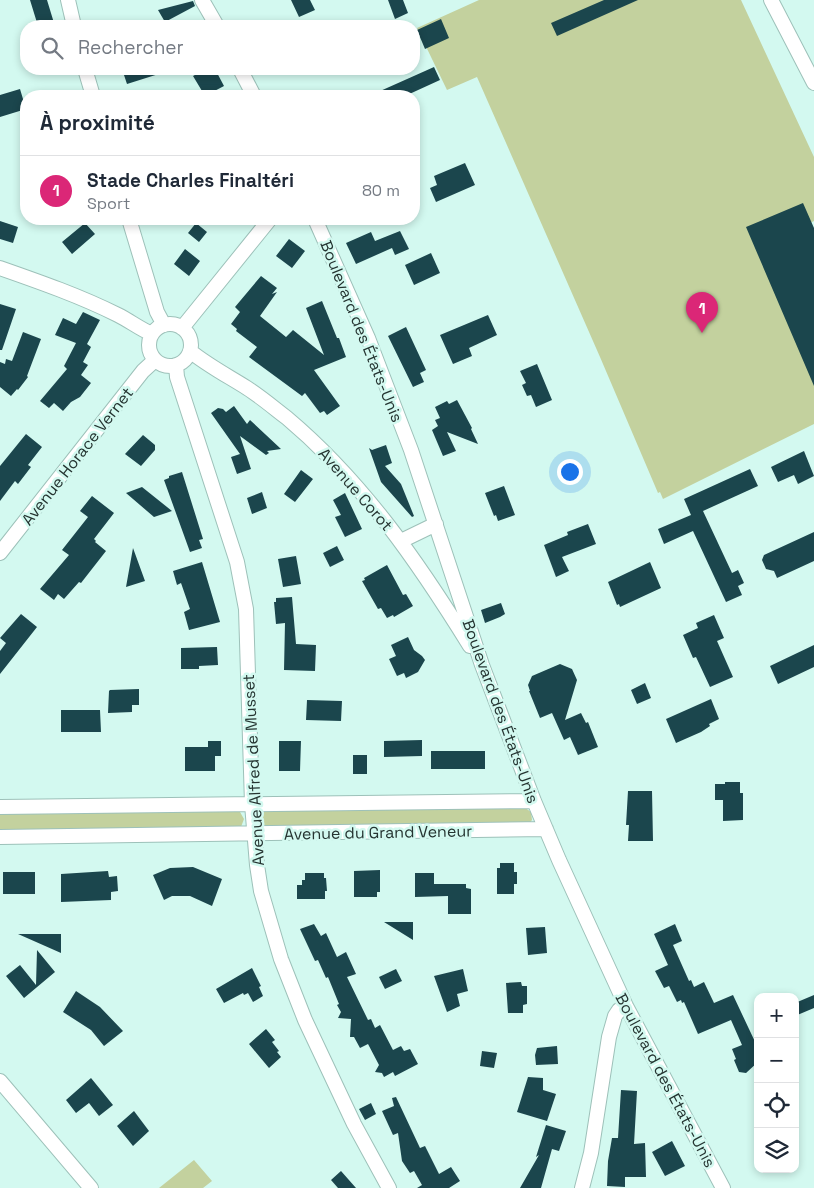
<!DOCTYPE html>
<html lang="fr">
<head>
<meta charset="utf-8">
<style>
  :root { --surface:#fff; --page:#f2f2f3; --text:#1f2937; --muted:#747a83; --line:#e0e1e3; --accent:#db2777 }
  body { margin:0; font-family:"Space Grotesk",sans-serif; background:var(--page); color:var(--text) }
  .controls { position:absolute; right:15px; bottom:15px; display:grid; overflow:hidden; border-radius:10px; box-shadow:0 2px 8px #0003 }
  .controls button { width:45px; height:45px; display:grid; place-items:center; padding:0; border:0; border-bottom:1px solid var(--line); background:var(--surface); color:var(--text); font:25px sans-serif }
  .you { position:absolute; left:569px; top:471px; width:18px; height:18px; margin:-12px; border:4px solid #fff; border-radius:50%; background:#1a73e8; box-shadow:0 0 0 8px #1a73e833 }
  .badge { display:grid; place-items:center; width:32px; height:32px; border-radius:50%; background:var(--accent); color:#fff; font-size:16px; font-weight:700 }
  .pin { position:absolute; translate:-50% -41px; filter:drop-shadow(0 1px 2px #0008) }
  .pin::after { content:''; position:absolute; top:26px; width:18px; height:15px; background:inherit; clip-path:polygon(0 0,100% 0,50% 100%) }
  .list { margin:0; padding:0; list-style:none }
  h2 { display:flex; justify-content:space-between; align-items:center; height:65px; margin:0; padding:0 20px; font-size:21px }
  h2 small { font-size:16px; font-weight:400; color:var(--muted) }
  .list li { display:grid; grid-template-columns:32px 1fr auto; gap:15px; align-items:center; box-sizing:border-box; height:70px; padding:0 20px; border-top:1px solid var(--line) }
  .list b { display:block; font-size:19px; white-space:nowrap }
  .list p { margin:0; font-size:16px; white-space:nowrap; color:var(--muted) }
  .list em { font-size:16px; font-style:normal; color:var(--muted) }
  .icon { flex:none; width:28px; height:28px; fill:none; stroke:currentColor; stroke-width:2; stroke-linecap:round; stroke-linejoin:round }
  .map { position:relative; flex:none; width:814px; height:1188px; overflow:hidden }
  .search { position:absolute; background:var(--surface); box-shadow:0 2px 8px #0003; left:20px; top:20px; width:400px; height:55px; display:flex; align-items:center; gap:12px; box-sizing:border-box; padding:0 18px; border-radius:20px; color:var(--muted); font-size:19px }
  .panel { position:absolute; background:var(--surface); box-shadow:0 2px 8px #0003; left:20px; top:90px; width:400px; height:135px; border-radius:20px }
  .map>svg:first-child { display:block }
</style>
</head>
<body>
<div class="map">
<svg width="814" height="1188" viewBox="0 0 814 1188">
  <rect width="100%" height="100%" fill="#d3f9f0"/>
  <path fill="#c3d19e" d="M479,0h262l73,157v64l-8,4 8,18v181l-151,75 -3,-7 -2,1 -58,-136 -123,-280 -30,13 -30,-62z
    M521,805l10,7 1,8 -3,4 -263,4c-6,-7 -6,-14 1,-19z
    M236,810l4,2 4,7 -3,8 -241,6v-20z
    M194,1160l18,21 -9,7h-44z"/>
  <path fill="#1b464d" d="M30,0h17l7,23 -16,3z
    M291,0h19l5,10 -16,7z
    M388,0h15l5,13 -13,6z
    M604,0h34l-81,36 -6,-13z
    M193,1l2,5 -30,16 -7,-12z
    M441,19l8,19 -24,11 -8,-19z
    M434,67l6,13 -35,16h-36z
    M122,69h43v3l-38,12z
    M206,69h9l9,17 -19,10 -12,-20z
    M20,89l6,20 -26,8v-22z
    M465,163l10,22 -39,17 -6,-14 7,-3 -3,-9z
    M803,203l11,25v158l-68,-159z
    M0,221l18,6 -5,16 -13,-4z
    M85,223l10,11 -23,20 -10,-12z
    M196,223l11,9 -8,10 -11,-9z
    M400,231l9,18 -14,6 -3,-7 -36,16 -10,-21 25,-11 4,9z
    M289,239l16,12 -13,17 -16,-12z
    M185,249l15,12 -11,15 -15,-12z
    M431,253l9,20 -26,12 -9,-20z
    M261,276l16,12 -5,6 5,-2 -17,24 26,21 7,-7 31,25 -18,-47 16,-7 15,37h2l7,19 -32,13 26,36 -13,9 -3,-4 -4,2 -15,-20 -3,3 -53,-39 8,-10 -21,-16 1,-2 -6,-5 9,-12 -5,-5z
    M0,304l16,5 -14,41h-2z
    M83,312l17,8 -13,24 4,3 -8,15 5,3 -7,10 10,8 -11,14 -9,5 -8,9 -9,-8 -5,5 -9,-7 27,-32 -3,-3 12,-23 -21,-8 8,-17 13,6z
    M488,315l9,20 -28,13 3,8 -19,8 -13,-29z
    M406,327l20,43 -6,3 4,9 -11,5 -25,-51z
    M23,332l18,7 -14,37 1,1 -10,13 -1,-1 -6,7 -11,-9v-25l5,2 1,-5 6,2z
    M537,364l15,36 -16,7 -5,-12 -4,1 -5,-11 4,-2 -6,-12z
    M457,400l15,28 -1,1 7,15 -31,-12 9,19 -13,5 -11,-26 6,-4 -3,-6 5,-2 -5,-11 12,-6 2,3z
    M234,406l13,18 3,-4 31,29 -14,2 2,2 -3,2 -26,-19 11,33 -14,5 -6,-17 9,-3 -29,-41 7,-5 5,1 3,3z
    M26,434l16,13 -14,18 3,2 -13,17 -3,-3 -15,20v-35z
    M143,435l12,10v5l-14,16 -16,-12z
    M386,445l6,18 -7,3 16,18 13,32 -2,1 -31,-35 -12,-34 3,2z
    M804,451l10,25 -16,8 -4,-9 -16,7 -7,-15z
    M750,469l8,17 -55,25 29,62 6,-3 6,13 -6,3 4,9 -16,7 -33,-71 -29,13 -6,-15 33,-14 -7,-16z
    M301,470l12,9 -18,23 -11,-8z
    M182,472l21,67 -4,1 3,8 -12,4 -26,-72 5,-2v-2z
    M504,486l11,29 -17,6 -2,-6 -2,1 -9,-23z
    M142,487l30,24 -18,6 -28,-24z
    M262,492l5,16 -15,6 -5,-16z
    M345,493l17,36 -17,8 -10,-20 6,-2 -8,-15z
    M92,496l22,17 -20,26 2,2 -1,1 11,9 -25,32 -2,-1 -15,17 -6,-5 -4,6 -14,-11 29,-34 -7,-5 26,-33 -8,-6z
    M588,524l8,20 -34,13 7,14 -13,6 -12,-32 24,-10 -1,-3z
    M814,532v29l-37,17 -3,-7 -8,-2 -4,-9 2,-5z
    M337,546l7,14 -14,7 -7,-14z
    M133,548l12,33 -19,6z
    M296,556l5,28 -18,3 -5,-28z
    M202,562l18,60 -31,8 -5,-18 6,-3 -9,-26 -4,2 -4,-14z
    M650,562l11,26 -41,19 -1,-3 -2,1 -9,-23z
    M387,565l16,30 3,-1 7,12 -19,11 -1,-2 -6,3 -6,-10 -3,1 -16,-28 3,-1 -1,-2z
    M292,597l4,47 20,1 -1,26 -31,-1 1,-47 -9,1 -2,-22h2v-4z
    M501,603l4,11 -5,3 -15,6 -4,-13z
    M21,614l16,13 -37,47v-23l6,-8 -6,-5z
    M714,615l10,23 -7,3 16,36 -23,10 -14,-30 -3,1 -10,-23 15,-7 -2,-5z
    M408,637l6,13 8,6 3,4 -7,12 -12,6 -2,-5 -7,3 -8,-17 7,-3 -5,-11z
    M814,645v22l-36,17 -8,-18z
    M217,647l1,18 -19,1v3h-18v-21z
    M560,664l12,5 5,11 -12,40 16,-7 5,10 2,-1 10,25 -20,8 -8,-18 -6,3 -12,-27 -12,5 -11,-27h1l-2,-6 4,-9z
    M645,683l6,15 -14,6 -6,-14z
    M139,689v16h-7v7l-24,1 1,-22 1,-1z
    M711,699l8,20 -10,5 1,2 -9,6 -25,11 -10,-24z
    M307,700l35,1 -1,20 -35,-1z
    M61,710h39l1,22h-40z
    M422,740v16l-38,1v-16z
    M208,741h13v15h-6v15h-30v-24h23z
    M279,741h22l-1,30h-21z
    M431,751h54v18h-54z
    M353,755h14v19h-14z
    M725,782h15v11h3v27l-20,1v-21h-8v-16h10z
    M628,791h24l1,50h-25l1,-16h-3z
    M500,863h14v9h3v12h-3v10h-17v-26h3z
    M193,867l29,12 -10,27 -22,-10h-18l-8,4 -11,-25 17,-7z
    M380,870v22h-3v5h-23v-26z
    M108,871l1,6 8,-1 1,15 -7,1v8l-50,2v-28z
    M3,872h32v22h-32z
    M305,873h19v5h2l1,13h-2v8h-28v-14h5v-5h3z
    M415,873h19v11h32v4l5,1v25h-23v-18l-33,1z
    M384,922h29v18z
    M314,924l7,12 5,-3 11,24 9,-5 10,22 -9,3 21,43 3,-1 4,9 5,-3 13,25 8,-4 3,5 6,-2 8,15 -23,12 -2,-4 -9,5 -2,-4 -7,-1 4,-7 -11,-21 -8,4 -6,-11h-4l1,-18 -13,-1 3,-6 -4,-7 2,-1 -11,-27 -2,1 -8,-18 -3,1 -15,-32z
    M675,924l7,17 -9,4 16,36 2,-1 3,7 10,-5 10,21 19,-8 16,34 9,19v14l-12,11 -7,-1 -5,-12 2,-1 -4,-10 10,-4 -11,-25 -33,14 -14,-32 -2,1 -1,-3 -4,2 -8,-16 -5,2 -9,-17 13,-6 -14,-31z
    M545,927l2,26 -19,2 -2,-27z
    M18,934h43v19z
    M37,950l18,22 -31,26 -18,-22 14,-11 16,20z
    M252,968l9,18 -2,1 4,9 -10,6 -5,-9 -4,2 -1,-2 -19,10 -8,-14z
    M396,969l6,12 -17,8 -6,-12z
    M463,969l5,22 -11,3 3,12 -13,6 -13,-36z
    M521,982l1,4h5v18l-4,1v8h-15l-2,-30z
    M76,991l24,16 23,24 -19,15 -13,-16 -28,-18z
    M814,995v13l-19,8v-13z
    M266,1029l9,11 -3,2 7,9 -2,1 4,5 -12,11 -20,-24z
    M557,1046l1,18 -22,1 -1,-10 2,-7z
    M482,1051l15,2 -3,15 -14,-2z
    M528,1077l15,1v12l13,4 -9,27 -30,-9z
    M91,1078l22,27 -14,11 -10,-13 -13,10 -10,-13z
    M621,1090l16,1 -3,53 11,-1 1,34h-21v10l-18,-1 1,-25 4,-23h6z
    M396,1097l24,51 5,-2 14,28 12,-7 9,14 -11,7h-32l5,-3 -8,-14 -4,2 -8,-12 -4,-28 -5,2 -11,-24 12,-5 -2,-8z
    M371,1103l5,11 -11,6 -6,-11z
    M134,1111l15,20 -16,15 -16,-20z
    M546,1125l20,6 -7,20 -7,-2 -11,39h-21l19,-33 -3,2z
    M672,1141l13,25 -20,10 -13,-24z
    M341,1171l15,17h-18l-7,-8z"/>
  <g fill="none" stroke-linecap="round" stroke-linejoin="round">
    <defs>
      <path id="street" d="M68,0l6,26
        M202,0l15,26
        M771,0l43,83
        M85,69l8,27
        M240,69l14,27
        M129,219l28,93 7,13
        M315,219l53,119 43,112 71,215 52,136 25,59 67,146 97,182
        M0,268c40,14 80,28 118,47 12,6 22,14 34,19
        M149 345a21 21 0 1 1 42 0a21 21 0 1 1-42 0Z
        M182,328l88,-109
        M190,351c17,14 38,25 57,37 14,9 27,20 40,30 76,64 131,144 183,228
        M176,365l1,12 60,185 9,47 6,195 5,61 4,26 20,68 24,61 49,104 35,64
        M401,541l35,-17
        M0,553l143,-182 12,-11
        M0,807l534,-6
        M0,837l546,-8
        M0,1081l91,107
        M582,1188l9,-35 18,-116 6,-21 4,-6 7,-4"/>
    </defs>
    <use href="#street" stroke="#9dc1b9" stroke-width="16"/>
    <use href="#street" stroke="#fff" stroke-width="14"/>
  </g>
  <g text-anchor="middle" stroke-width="5" stroke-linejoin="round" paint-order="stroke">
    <g font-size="16" fill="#253431" stroke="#d3f9f0">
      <text transform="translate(362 331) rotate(68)" y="6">Boulevard des États-Unis</text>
      <text transform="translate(77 456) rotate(-52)" y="6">Avenue Horace Vernet</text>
      <text transform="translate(356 489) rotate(49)" y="6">Avenue Corot</text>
      <text transform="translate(501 711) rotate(70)" y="6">Boulevard des États-Unis</text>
      <text transform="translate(253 770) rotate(-93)" y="6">Avenue Alfred de Musset</text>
      <text transform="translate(378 832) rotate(-1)" y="6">Avenue du Grand Veneur</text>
      <text transform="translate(666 1080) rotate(62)" y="6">Boulevard des États-Unis</text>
    </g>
  </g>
</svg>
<div class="controls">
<button>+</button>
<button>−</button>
<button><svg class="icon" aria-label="locate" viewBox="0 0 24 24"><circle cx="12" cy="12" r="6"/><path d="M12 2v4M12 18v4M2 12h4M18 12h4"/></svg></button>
<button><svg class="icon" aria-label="layers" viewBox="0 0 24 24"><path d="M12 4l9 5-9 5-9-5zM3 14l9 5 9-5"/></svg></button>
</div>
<div class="you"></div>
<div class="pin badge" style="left:702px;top:333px">1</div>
<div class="search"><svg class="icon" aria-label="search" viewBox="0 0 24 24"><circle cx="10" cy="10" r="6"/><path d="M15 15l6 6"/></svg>Rechercher</div>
<section class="panel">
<h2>À proximité<small></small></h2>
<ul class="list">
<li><span class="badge">1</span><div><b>Stade Charles Finaltéri</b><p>Sport</p></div><em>80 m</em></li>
</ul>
</section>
</div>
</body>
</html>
